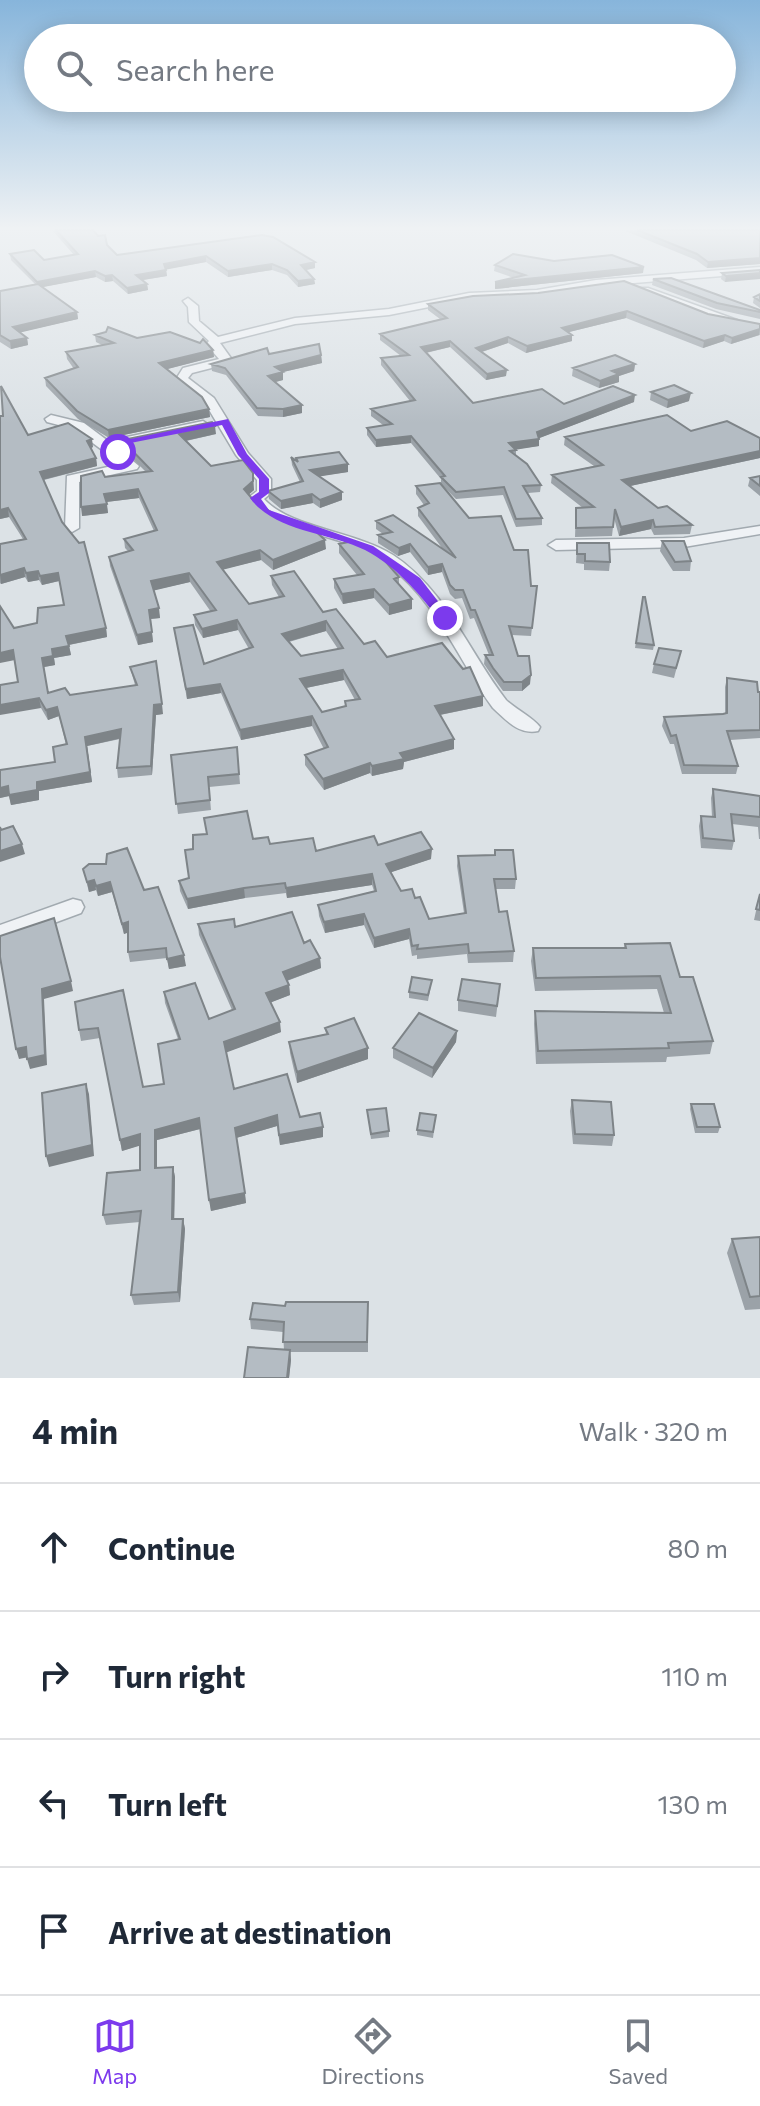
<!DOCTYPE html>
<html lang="en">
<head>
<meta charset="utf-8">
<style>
  :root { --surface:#fff; --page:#f2f2f3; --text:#1f2937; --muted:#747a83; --line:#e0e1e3; --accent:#7c3aed }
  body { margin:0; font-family:Commissioner,sans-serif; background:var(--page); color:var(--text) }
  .stop { position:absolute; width:24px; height:24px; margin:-18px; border:6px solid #7c3aed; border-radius:50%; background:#fff }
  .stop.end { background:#7c3aed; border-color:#fff; box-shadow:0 2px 8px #0008 }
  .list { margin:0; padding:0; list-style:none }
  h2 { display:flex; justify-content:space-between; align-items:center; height:104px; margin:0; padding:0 32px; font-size:34px }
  h2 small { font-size:26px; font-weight:400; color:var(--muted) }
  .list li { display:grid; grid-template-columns:52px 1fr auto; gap:24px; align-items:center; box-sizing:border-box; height:128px; padding:0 32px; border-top:2px solid var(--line) }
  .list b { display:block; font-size:30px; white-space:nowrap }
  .list em { font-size:26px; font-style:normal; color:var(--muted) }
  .icon { flex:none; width:44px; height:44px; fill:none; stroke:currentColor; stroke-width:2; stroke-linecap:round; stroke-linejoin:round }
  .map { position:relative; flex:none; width:760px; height:1378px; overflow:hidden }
  .search { position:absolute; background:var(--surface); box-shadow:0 4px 20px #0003; left:24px; right:24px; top:24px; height:88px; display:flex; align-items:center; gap:20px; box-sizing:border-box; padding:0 28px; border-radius:44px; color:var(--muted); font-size:30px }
  .sheet { height:616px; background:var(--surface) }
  nav { display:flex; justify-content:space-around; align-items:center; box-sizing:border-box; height:112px; border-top:2px solid var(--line); background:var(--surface); font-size:22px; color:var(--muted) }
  nav a { display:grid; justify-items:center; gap:4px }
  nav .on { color:var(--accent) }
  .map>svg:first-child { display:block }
</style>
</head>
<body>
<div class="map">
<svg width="760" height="1378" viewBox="0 0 760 1378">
  <rect width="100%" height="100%" fill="#dce2e6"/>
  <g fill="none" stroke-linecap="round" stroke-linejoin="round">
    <defs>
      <path id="minor" d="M760,267v6l-164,13 -59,10 -68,3 -80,16 -94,9 -75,19 13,18 -2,2 -39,10 -4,5 26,20 34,55 23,26v14l-7,6c26,29 91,32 129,56 53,35 76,97 113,145 11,10 26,17 34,27l-2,4c-19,4 -32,-11 -45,-23 -34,-46 -56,-107 -104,-142 -15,-10 -32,-19 -49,-25 -33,-11 -69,-13 -92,-43l9,-7v-11l-21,-25 -31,-52 -29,-24 7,-11 36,-9 -13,-15 3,-3 -20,-19 -1,-15 -5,-6 5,-3 10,8 1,15 19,16 77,-19 94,-9 80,-16 68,-3 59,-10z
        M640,288h8l89,32 -9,2 -88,-30z
        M51,415l33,8 24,18 95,-20 6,4 -6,4 -87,18 23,19 -2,3 -58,13v46l-7,4 -7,-4 2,-52 54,-12 -47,-35 -27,-7 -2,-3z
        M760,526v8l-76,13 -128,3 -8,-5 8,-5 128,-2z
        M73,899l8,2 3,6 -3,6 -81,30v-18z"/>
    </defs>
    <use href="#minor" stroke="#a2aab0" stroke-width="3"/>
    <use href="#minor" fill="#eff2f5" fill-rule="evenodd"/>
  </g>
  <path fill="#9ba2a8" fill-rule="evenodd" d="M52,230h41l24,25 145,-20 53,27v6l-9,2 8,9 1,5 -17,3 -11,-12 -15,-5 -44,7 -22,-15 -40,7 1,7 -25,4 5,4 1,6 -20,4 -15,-13 -8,1 -9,-5 -54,10 35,25 1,7 -58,13 7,6 1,7 -17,4 -11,-7v-51l35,-7 -24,-24 -1,-6 34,6 30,-5z
    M623,230h137v34l-53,4 -11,-8z
    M554,261l89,12 -148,16 19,-11 -20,-7 1,-6z
    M760,270l-35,12 -4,-3 1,-6z
    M653,279l107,31v9l-44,-10 -64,-24z
    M760,294v14l-7,-5 1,-6z
    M428,304l280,10 52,10v11l-29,9 -7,-3 -21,7 -77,-30 -57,14 3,9 -46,12 -18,-10 -26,9 24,24 -20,4 -36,-33 -24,6 47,50 91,1 70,-2 -95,36v8l-23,3v6l25,30 -1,7 -12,1 14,25v7l-26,2 -13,-32 -47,4 -15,-15v-5l-30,-36 -35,4 -9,-12v-7l16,-3 -12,-9v-7l39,-8 -29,-36v-7l20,-2 -21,-16v-6l60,-15 -12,-9z
    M95,335l42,3 76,12 1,7 -47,12 42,40 1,8 -101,21 -31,-19 -32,-33 -1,-8 29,-9 -7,-10 -1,-7 36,-7 -6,-3z
    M269,354l52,1 1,8 -39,9v8l-8,2 27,31 -19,4 -25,-1 -32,-41 -14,-4 -1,-7z
    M635,364l-1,7 -15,5v6l-20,6 -27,-12 1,-8z
    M651,392l38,9 -22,7 -17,-8z
    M691,431l69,7v20l-130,28 28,22 34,17 -2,9 -36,1 -3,-6 -32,7 -5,-18 -2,18 -37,1 1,-29h7l-32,-25 1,-8 42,-9 -30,-21 1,-8z
    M216,434l-30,7 25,25 43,24 -5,4 5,7 72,48 -53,21 -12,-10 -38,9 26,35 30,-7 -7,-12 -1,-9 52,36 41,32 23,13 96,39v10l-43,9 14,24v10l-50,13 -1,7 -31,7 -2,-3 -46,17 -19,-25v-10l19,-6 -12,-23 -71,14 -20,-47 -34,6 -13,-71 30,36 45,-15 -11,-19 -35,8 -8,-13 -1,-10 17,-3 -21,-30 -36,8 6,28 -10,1 3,23 -15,3 -28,-79 -1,-9 19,-6 -3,-3 -1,-9 30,-8 -15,-33 -33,4 2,11 -26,3 64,-44 -23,-23 -1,-9zM326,631l12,18 -37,7 -12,-14zM344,680l11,20 -10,1v6l-23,5 -16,-24z
    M28,435l65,12 -2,1 5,10 1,8 -53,14 62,148 1,9 -38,8 2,10 -17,3 1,7 -11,2 4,26 22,2 65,-10 -5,-18 33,47 -7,1 -4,60 -34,3 -1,-10 3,-29 -33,7 5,36 -53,9v9l-28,5 -2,-9 -9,2v-28l55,-8 11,-17 -7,-29 -11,4 -7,-12 -23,-26 -4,-54 23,-5 27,-18 -5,-24 -17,4 -3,-5 -11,2 -3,-5 -24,7 -1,-1v-39l23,-5 -14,-22 -9,2z
    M291,457l5,4v-3l52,6v8l-29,4 23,16v8l-22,8 -7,-5 -32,6 -12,-10 -1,-8 32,-9 -8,-17z
    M760,476v20l-12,-10 2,-8z
    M416,486l53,32 45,32 17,36h6l-6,50 -19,-1 6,21 12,28 -8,7h-19l-10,-14 -9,-13 1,-9h4l-15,-37 -4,1 -8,-21 -7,1 -5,-5 -8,-22 -14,3 -18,-23 -12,4 -20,-13v-8l5,-1 -7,-5v-8l66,27 -24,-32v-8l6,-3 -8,-11z
    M662,541l29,20 -1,10h-17l-13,-20z
    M577,543l33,19 -1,9 -25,-1v-6l-8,-1z
    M339,544l60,33v8l13,24 -23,6 -15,-17 -31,6 -9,-16v-9l23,-4 -18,-22z
    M643,597l11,48 -1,5 -18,-2z
    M681,651l-7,27 -22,-5 2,-9z
    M727,678l33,14v46l-30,2 8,26 -2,8h-54l-8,-30h-4l-8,-18 2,-9 61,-4v-26z
    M237,747l3,37 -31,3 2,23 -33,4 -7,-59z
    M713,789l47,7v43h-1l-1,-12 -26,-3 2,17 -2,9 -31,-2 -2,-22 2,-10 11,1 -1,-19z
    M206,834l47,5 17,5 46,7 62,-6 53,14 -40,13 10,19 14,7 14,21 35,-6 -7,-47 1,-10 36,-1 1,-5 21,29 -1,10h-20l4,23 15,39 -1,11 -45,1 -1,-9 -50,5v-4l-5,1 -3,-17 -35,9 -10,-23 -39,8 -6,-17 -1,-11 56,-14 -2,-6 -85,13 -1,-5 -41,5 -57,11 -8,-18 -1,-10 10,-3 4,-29z
    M83,869l61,21 42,76 -17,3 -2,-11 -37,4 -2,-10v-20l-4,2 -12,-42 -14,4 -2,-6 -7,2z
    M760,893v28l-6,-1z
    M198,924l37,3 69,16 16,15 1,10 -34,13 2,4 1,10 -19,7 10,30 -55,20 8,37 89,38v10l-43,8 -3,-19 -41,12 10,65 -35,8 -11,-82 -43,11v28l16,-1 2,10 -1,42h9l2,10 -5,73 -46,3 -3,-10 9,-73 -34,3 -3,-10 37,-45v-25l-18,6 -22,-113 -19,3 -2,-11 44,-40 20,97 21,-3 14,-45 -13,-36 -1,-11 45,27 23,-9 -33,-75z
    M625,944l55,33 33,64 -3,13 -43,3 -1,5 -130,2 -2,-40 1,-13 129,2 -7,-24 -122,2 -4,-30 2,-13h91z
    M432,980l-4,21 -19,-3v-6z
    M500,984l-4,33 -38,-6v-11z
    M325,1028l43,20v11l-71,24 -7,-30 -1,-11 37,-8z
    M457,1031l-1,11 -24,36 -39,-20v-10z
    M572,1100l42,35 -2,11 -39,-2 -3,-33z
    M691,1104l29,23 -2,6h-23l-5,-24z
    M367,1110l22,21v6l-18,2z
    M436,1115l-3,23 -16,-3v-5z
    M760,1237v72l-15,1 -18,-57 5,-14z
    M368,1302v50h-78l1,8 -2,18h-45l40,-28 -1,-18 -32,-3 -1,-10 35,-13z"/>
  <path fill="#7e8488" d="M206,256v6l-42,8v-6z
    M760,258v6l-53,4 1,-6z
    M315,262v6l-14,3v-6z
    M272,264v6l-44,7v-6z
    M644,267l-1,6 -148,16v-7z
    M166,270l1,6 -30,5 -1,-6z
    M95,271l1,6 -58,11 -1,-6z
    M760,273v6l-35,3 1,-6z
    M112,275l1,6 -8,1v-6z
    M314,279l1,5 -17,3v-6z
    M147,284l1,6 -20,4 -1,-6z
    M627,311l-1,7 -65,16 1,-6z
    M77,312l1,7 -64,15 -1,-7z
    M760,329l-1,6 -28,9 1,-6z
    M572,335v6l-46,12 1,-7z
    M725,335l-1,6 -21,7 1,-7z
    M508,337v6l-33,11 1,-6z
    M27,338l1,7 -17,4 -1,-8z
    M450,341v6l-30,7 1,-7z
    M213,350l1,7 -54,14 -1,-8z
    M321,355l1,8 -39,9v8l-15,4v-8l7,-9z
    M635,364l-1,7 -15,5v6l-20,6 1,-7 12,-10z
    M507,370l-1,6 -20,4 1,-6z
    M691,393l-2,8 -22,7 1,-8z
    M635,395l-1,7 -97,37h2v7l-31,5 1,-8z
    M302,405v8l-19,4v-8z
    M209,409l1,8 -101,21 -1,-8z
    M215,426l1,8 -36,8 -1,-8z
    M411,436v7l-35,4v-7z
    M92,439l1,8 -4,2 -2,-8z
    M760,451v7l-139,30 1,-8z
    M96,458l1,8 -55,14 -2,-8z
    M348,464v8l-38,6v-8z
    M253,473l1,17 -9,8 -1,-9z
    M138,489l1,9 -33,4 -2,-8z
    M342,492v8l-22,8v-8z
    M312,494l1,9 -32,6v-8z
    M107,504l1,9 -26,3 -1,-9z
    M8,508l1,9 -9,2v-9z
    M653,520l-2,9 -32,7 2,-9z
    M325,540l1,9 -53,21v-10z
    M410,544v8l-12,4 1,-8z
    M260,550l1,10 -43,11 -1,-9z
    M442,564v8l-14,3v-8z
    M24,568l1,9 -24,7 -1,-9z
    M38,571l1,9 -11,2 -2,-9z
    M58,573l1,8 -17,4 -2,-9z
    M189,573l1,9 -38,9 -1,-10z
    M374,589v9l-31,6 -1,-10z
    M412,599v10l-23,6v-10z
    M159,608l1,10 -10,1 -1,-9z
    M237,620l1,10 -35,8 -1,-9z
    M326,621v10l-43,12 -1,-9z
    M106,628l1,9 -39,8 -2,-9z
    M152,632l1,10 -15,3 -1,-10z
    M69,646l2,9 -17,3 1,7 -11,2 -2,-9 10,-9z
    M13,650l2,10 -15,3v-10z
    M343,670l1,10 -43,9 -1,-10z
    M531,675l-1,9 -8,7v-9z
    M220,684l1,9 -34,6 -1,-10z
    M483,696v10l-49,10 1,-10z
    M39,698l2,10 -41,7v-10z
    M162,704l1,10 -7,1 -4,60 -1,-9 3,-61z
    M57,707l2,9 -11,4 -2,-10z
    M312,716v10l-71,14 -1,-10z
    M121,729l1,9 -35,8 5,36 -53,9v9l-28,5 -2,-9 -9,2v-10l37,-6 48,-45z
    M454,739v10l-50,13 -1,7 -31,7v-10l28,-13z
    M370,763v10l-46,17 -1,-11z
    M22,844l3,10 -25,8v-11z
    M432,849l-1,10 -45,15v-10z
    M372,874v11l-85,13 -1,-10z
    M94,880l2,10 -7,2 -2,-10z
    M110,882l2,10 -14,4 -2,-10z
    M244,888l1,10 -57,11 -1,-10z
    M364,914v11l-39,8 -1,-11z
    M128,922l2,10 -6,2 -2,-10z
    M409,929v10l-35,9v-10z
    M184,955l2,11 -17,3 -2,-10z
    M320,958l1,10 -38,14v-10z
    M71,981l2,10 -29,8 3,66 -17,4 -3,-10 15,-70z
    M289,985l1,10 -23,9 -1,-11z
    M280,1022l1,10 -56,21 -1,-11z
    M457,1031l-1,11 -24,36 1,-10z
    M26,1047l3,10 -10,2 -3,-10z
    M368,1048v11l-71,24v-11z
    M86,1084l3,10 5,62 -45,11 -3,-11z
    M277,1115v11l-41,12 -1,-10z
    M199,1118l1,11 -43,11v39l-2,-11v-38z
    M323,1127v10l-43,8 -1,-10z
    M140,1134l2,11 -20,6 -2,-11z
    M173,1167l2,10 -1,53 -2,-11z
    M245,1193l1,10 -35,8 -2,-11z
    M183,1219l2,10 -5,73 -2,-10z
    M290,1350l1,10 -2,18h-2z"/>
  <path fill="#b4bcc3" stroke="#7e8488" stroke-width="2" fill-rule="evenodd" d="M56,230h37l5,6 7,-1 2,10 10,10 145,-20 11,2 42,25 -14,3 13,14 -16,2 -11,-11 -15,-6 -44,7 -22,-15 -42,8 2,6 -30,5 11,9 -20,4 -15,-13 -7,1 -10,-5 -58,11 -27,-28 24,-4 10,10 34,-6z
    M637,230h123v28l-52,4 -11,-8z
    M513,254l41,7 58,-6 32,12 -149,15 30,-7 -30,-10z
    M760,270v3l-34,3 -4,-3z
    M671,278l89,32v2l-43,-9 -64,-24z
    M624,281l84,33 52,10v5l-28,9 -7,-3 -21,6 -77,-30 -65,17 10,7 -45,11 -19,-9 -32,11 31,22 -20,4 -37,-33 -29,6 52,56 69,-14 22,15 49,-18 22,9 -98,37 2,7 -30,4 7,7 -6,1 17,13 14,21 -18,1 19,32 -26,1 -12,-32 -48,5 -15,-15 4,-1 -34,-40 -35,4 -9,-12 25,-4 -21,-15 44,-9 -34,-42 28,-3 -29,-21 67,-16 -19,-14 45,-8 65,-3z
    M38,284l39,28 -64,15 14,11 -17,3 -10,-6v-44z
    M760,294v7l-6,-4z
    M108,327l29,11 33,-6 30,11 3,-4 10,11 -54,13 43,34 7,12 -101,21 -31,-19 -32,-33 33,-11 -12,-15 48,-9 -19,-8 11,-3z
    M319,344l2,11 -46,12 8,5 -15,4 34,29 -19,4 -26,-1 -32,-40 -14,-4 56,-16 2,6z
    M615,355l20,9 -23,7 7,3 -19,7 -27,-13z
    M674,385l17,8 -23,7 -17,-8z
    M1,386l27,49 40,-12 24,16 -5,2 9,17 -56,14 22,50 17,21 5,-1 22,86 -40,8 3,10 -17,3 1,7 -11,2 6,35 17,-5 5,7 67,-10 -7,-18 26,-6 6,43 -8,1 -3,61 -34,2 4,-39 -36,8 5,35 -53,10v8l-28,5 -1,-9 -8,2v-18l55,-8 -2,-15 14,-3 -10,-37 -11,3 -7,-12 -39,7v-20l18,-3 -5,-32 -13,3v-47l14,22 23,-5 1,-15 26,-3 -6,-32 -18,3 -2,-5 -12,2 -2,-5 -24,7v-31l26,-5 -18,-31 -8,2v-94h3z
    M667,415l24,16 36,-10 33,17v13l-138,29 36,28 9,-2 25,19 -37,2 -2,-7 -32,7 -6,-18 -2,18 -37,1v-20l18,-1 -42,-32 51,-10 -38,-28z
    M212,422l3,4 -36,8 32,32 32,-6 10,13v8l-9,8 10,12 23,15 34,11 14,13 -52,20 -13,-10 -43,12 32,42 35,-8 -13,-20 23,-5 29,41 13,-3 28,35 11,-3 12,16 55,-14 21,26 7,-2 13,29 -48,10 19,33 -54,14 4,6 -32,7 -2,-3 -47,16 -18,-24 23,-8 -16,-31 -72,14 -20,-46 -34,5 -12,-61 19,-3 11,39 49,-17 -16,-27 -35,9 -8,-14 22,-5 -27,-37 -38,8 8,27 -10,2 3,22 -15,3 -28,-78 24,-7 -9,-11 33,-9 -19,-41 -34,5 3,10 -26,3v-31l21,-5 3,6 47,-6 -30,-31zM326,621l17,27 -42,8 -19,-22zM343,670l17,29 -15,2 1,5 -24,6 -22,-33z
    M339,452l9,12 -38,6 32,22 -22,8 -8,-6 -31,7 -13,-10 35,-10 -12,-24 7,5 -2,-4z
    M760,476v10l-10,-8z
    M440,483l29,35 32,-2 13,34h14l3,36h6l-5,42 -23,-2 9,30h11l2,19 -9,7h-18l-11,-14 -8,-13h8l-18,-45h-4l-8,-20h-8l-5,-5 -8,-21 -14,3 -18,-23 -11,4 -21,-13 14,-3 -16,-11 17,-6 63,43 -38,-50 11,-5 -13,-17z
    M353,541l26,13 20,23 -5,2 18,20 -23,6 -15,-16 -32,5 -8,-15 30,-5 -25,-30z
    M662,541h22l7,20 -16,1z
    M577,543h32l1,19 -25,-1v-7h-8z
    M643,597h2l9,48 -18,-2z
    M659,648l22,3 -5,17 -22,-4z
    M727,678l30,4 1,10h2v38l-33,1 11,35 -54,-1 -8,-30 -5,1 -7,-19 59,-3 4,-1z
    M237,747l2,27 -31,3 2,23 -34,4 -5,-49z
    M713,789l47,7v21l-29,-3 3,27 -31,-3 -2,-22 14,1z
    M247,811l6,28 15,-2 2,7 43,-6 3,13 58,-15 4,9 43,-13 11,17 -46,15 15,27 11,-2 3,9 5,-1 9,22 37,-6 -8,-57 37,-1v-5h18l3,29h-22l5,33 8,-1 7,40 -45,2 -1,-9 -51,5 1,-4 -6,1 -3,-17 -35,9 -10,-24 -40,8 -6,-17 58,-14 -4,-17 -86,14 -1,-5 -41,5 -57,11 -8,-18 10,-3 -4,-28 8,-1v-14l14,-1 -3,-16z
    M13,826l9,18 -22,7v-24l1,3z
    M127,848l17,42 14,-3 26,68 -17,4 -1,-11 -38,4v-30l-6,2 -12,-42 -14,4 -2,-6 -7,2 -4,-13 6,-5h17l1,-10z
    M760,894v16l-4,-1z
    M292,912l12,31 6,-3 10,18 -37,14 6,13 -23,8 14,29 -56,20 10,47 53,-15 13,43 20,-4 3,14 -44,8 -2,-20 -42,13 10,65 -36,7 -10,-82 -44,12v38l18,-1 -1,52h11l-5,73 -47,3 10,-84 -38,4 4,-42 33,-3v-36l-20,6 -22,-112 -19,2 -4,-28 48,-12 20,97 21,-3 -6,-40 22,-5 -16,-47 31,-9 14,36 26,-10 -37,-85 36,-5 1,8z
    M54,918l17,63 -29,8 3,66 -18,4 -1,-12 -10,2 -16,-92v-21z
    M670,943l10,34h13l20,64 -45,2 1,5 -131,3 -3,-40 136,2 -11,-37 -124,2 -3,-30h93l-1,-4z
    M412,977l20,3 -4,15 -19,-3z
    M462,979l38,5 -3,22 -39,-6z
    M419,1013l38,18 -24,37 -40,-20z
    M354,1018l14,30 -71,24 -8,-30 39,-8 -3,-6z
    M86,1084l6,61 -46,11 -4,-63z
    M572,1100l39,2 3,33 -39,-1z
    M691,1104h23l6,23h-23z
    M386,1108l3,23 -18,3 -4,-24z
    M420,1113l16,2 -3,17 -16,-2z
    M760,1237v59l-10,1 -18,-58z
    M286,1302h82l-1,40h-84l1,-20 -34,-3 3,-16 32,3z
    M248,1347l42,3 -3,28h-43z"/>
  <linearGradient id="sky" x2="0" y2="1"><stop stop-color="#87b5db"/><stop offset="0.54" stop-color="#eff2f4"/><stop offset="1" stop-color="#eff2f4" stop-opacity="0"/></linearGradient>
  <rect width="760" height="423" fill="url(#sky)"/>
  <path fill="#7c3aed" d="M228,419l19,35 22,25v14l-8,6 8,11 104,36 47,32 31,40 -2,3h-9c-21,-28 -43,-54 -75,-71 -37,-18 -90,-18 -115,-52l9,-6v-13l-21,-24 -16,-30 -107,21 8,6 -5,3 -17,-10z"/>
</svg>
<div class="stop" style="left:118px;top:452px"></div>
<div class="stop end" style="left:445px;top:618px"></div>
<div class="search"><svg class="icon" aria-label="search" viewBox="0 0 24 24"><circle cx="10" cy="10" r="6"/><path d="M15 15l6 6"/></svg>Search here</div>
</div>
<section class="sheet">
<h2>4 min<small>Walk · 320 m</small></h2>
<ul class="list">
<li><svg class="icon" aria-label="ahead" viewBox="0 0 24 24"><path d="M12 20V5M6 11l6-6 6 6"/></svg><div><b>Continue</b></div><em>80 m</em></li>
<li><svg class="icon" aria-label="right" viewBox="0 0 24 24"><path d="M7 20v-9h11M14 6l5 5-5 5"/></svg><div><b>Turn right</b></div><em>110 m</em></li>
<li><svg class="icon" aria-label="left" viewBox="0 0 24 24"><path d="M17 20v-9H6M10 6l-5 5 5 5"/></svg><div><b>Turn left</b></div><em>130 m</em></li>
<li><svg class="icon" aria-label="arrive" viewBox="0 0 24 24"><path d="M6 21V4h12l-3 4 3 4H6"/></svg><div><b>Arrive at destination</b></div></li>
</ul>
</section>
<nav>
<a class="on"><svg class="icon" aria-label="map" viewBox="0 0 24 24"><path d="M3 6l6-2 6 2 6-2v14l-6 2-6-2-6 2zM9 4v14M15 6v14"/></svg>Map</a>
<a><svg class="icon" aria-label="directions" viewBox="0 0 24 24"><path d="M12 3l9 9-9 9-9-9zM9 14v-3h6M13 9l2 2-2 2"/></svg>Directions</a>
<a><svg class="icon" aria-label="saved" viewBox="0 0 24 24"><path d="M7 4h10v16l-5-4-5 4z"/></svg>Saved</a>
</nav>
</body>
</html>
